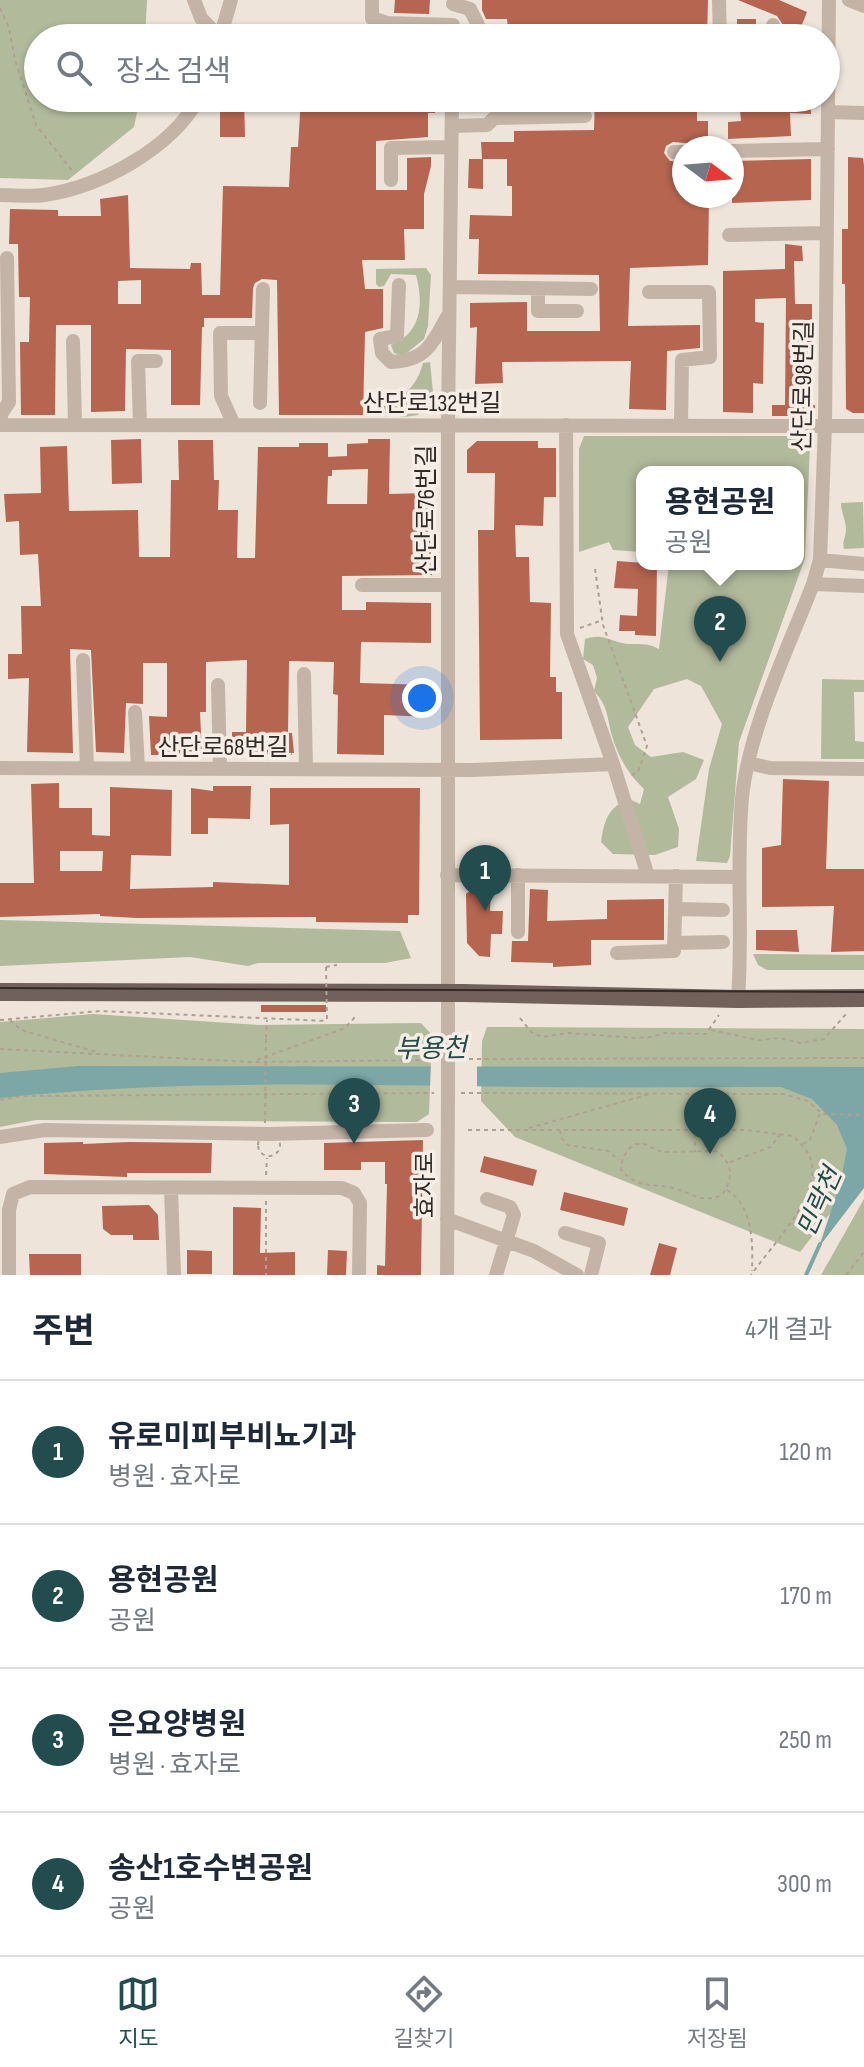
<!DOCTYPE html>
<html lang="ko">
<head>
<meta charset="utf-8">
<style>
  :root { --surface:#fff; --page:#f6f6f7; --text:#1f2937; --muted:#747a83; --line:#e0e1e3; --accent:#224c4e }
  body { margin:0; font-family:"Sofia Sans Condensed","Noto Sans KR",sans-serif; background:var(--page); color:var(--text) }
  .compass { position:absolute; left:672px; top:136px; width:72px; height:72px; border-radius:50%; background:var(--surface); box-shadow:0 2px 6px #0004; rotate:106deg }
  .you { position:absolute; left:422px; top:698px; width:28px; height:28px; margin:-20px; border:6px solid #fff; border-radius:50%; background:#1a73e8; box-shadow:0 0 0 12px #1a73e833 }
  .badge { display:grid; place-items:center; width:52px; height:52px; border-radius:50%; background:var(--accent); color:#fff; font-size:26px; font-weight:700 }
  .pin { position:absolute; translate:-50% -66px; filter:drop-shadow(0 2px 4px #0008) }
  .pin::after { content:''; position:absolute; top:42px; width:28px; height:24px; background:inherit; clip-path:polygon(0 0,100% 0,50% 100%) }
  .popup { position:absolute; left:636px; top:466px; width:168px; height:104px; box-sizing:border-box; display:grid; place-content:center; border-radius:16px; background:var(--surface); filter:drop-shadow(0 2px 6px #0005); font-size:26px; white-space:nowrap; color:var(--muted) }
  .popup b { font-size:30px; color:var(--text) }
  .popup::after { content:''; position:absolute; left:50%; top:100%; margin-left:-16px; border:16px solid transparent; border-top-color:var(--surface) }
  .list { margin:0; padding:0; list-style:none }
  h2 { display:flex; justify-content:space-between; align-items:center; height:104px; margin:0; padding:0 32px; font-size:34px }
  h2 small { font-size:26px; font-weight:400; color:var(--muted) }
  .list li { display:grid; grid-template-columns:52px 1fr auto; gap:24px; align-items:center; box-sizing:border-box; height:144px; padding:0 32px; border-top:2px solid var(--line) }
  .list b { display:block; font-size:30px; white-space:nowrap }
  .list p { margin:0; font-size:26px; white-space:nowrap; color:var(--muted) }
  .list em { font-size:26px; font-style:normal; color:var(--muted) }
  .icon { flex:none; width:44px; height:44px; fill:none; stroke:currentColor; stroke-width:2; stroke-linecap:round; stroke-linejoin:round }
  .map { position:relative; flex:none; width:864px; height:1275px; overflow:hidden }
  .search { position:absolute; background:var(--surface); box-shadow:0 2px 6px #0004; left:24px; right:24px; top:24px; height:88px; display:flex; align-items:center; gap:20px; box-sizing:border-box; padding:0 28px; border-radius:44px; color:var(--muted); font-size:30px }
  .sheet { height:680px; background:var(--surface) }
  nav { display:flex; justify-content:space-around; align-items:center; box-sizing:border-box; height:112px; border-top:2px solid var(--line); background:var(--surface); font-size:22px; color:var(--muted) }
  nav a { display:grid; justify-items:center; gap:4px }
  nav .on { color:var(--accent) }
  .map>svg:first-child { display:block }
</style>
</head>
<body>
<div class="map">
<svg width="864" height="1275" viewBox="0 0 864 1275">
  <rect width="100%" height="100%" fill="#eee4da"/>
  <path fill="#b2ba9c" d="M0,0h147l-2,38h-107v60h102l-6,29 -66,53 -68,-2z
    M426,268l5,7 -3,51 -4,13 -21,17 -9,-3 -3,-8c30,-12 33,-40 25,-70l-25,-1 -7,12 -5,1 -3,-3v-15z
    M430,362l3,30 -15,23 -14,2 -27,-5 2,-8c24,-4 38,-18 44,-41z
    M584,436h214l12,10 -5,112 -66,184 -9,114 -3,7 -31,-2 13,-92 13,-45 -21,-38 -14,-7 -33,10 -26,38 7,18 16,12 32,-5 21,8 -8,19 -28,18 11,32 -1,18 -23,8 -42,-1 -12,-12c3,-21 7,-35 28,-43l11,5 4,-15c-15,-14 -25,-31 -31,-50 -7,-22 -3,-30 -19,-48l3,-13 -4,-13 -10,-6 2,-20c14,-5 21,-1 33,3 16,5 24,-2 41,7l10,-85h129v-92h-156v80l-29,-2 -4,-8 -30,10v-103z
    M863,502l1,46 -20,1c-2,-8 2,-12 2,-20 0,-8 -5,-17 -5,-26z
    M822,679l42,1v12h-10l1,49 9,1v17h-43z
    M0,920l400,11 11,27 -26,5h-127l-10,3 -58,-9 -190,9z
    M753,954l111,1v15h-97l-9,-5z
    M93,1014l165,11 163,-2 11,12 -3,79 -12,8 -381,-2 -36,7v-105z
    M487,1027l377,2v141l-64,82 -285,-115 -34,-36 1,-60z
    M864,1199v76h-43z"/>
  <path fill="#7da7a7" d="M78,1066l786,1v121l-45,59 21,-63 7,-35 -10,-24 -25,-26 -31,-12c-86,0 -173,1 -260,0 -174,-2 -348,-8 -521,11v-25z"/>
  <path fill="#eee4da" d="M431,1062h46v28l-47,-1z"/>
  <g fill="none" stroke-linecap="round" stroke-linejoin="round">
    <path stroke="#7da7a7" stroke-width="4" d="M806,1275l14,-31"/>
  </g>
  <path fill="#b66550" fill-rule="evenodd" d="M395,0h35l-1,14 -35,-1z
    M482,0h226l-1,38h-198l-2,-19h-21l-4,-9z
    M738,0h41l28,12 -8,20 -16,-7 -6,-9z
    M737,19h19v19h-19z
    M220,98h24l1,39h-25z
    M301,98h133l1,15h-7v24l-52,4v49h31v-32l24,-1v9l-7,28v35h-20l1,31h-43l3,29h18v39l-18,4 -2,83h-84l-2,-135 -15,-1 -7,4 -2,5 -1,30h-48v9h-2l-2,78h-29v-55l-45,-1 -1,62 -34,1v-87h-35l-1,90h-34l-1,-73h9l1,-45h-11l-1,-53h-9l1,-35 48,1v6h43l-1,-17 28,-4 2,73 60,1 1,-6h10l1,32h18l3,-109 66,1 2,-40h7zM141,280v24h-23v-23z
    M595,98h102v23h11v24l-35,-3 -7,4 -2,7 6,8 14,1v34h25l-1,69 -78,3 -2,58 72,-1v23l-33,3 -1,59 -37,-1 2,-48 -129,1 1,21 -28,1 2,-57 -7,1v-25l57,-1v29h73l-1,-56 -121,-1 1,-35h-10l1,-24 42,1v-30h-5v-27h-24v30l-15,-1 1,-29h13l-1,-17h33v-11l80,-1z
    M739,98h71l1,16 -21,-1 1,23 -63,3v-17l13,-1z
    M848,157l15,1 1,8v247h-11l-7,-4 -1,-125h-3v-55h6z
    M811,159v41l-79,3v-42z
    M785,244l17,2 1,15h-9l1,43h17v101h3v7l-4,4h-39v-11h13l1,-107 -31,1v23l9,1 -1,61 -10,-1v30l-30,-1v-141l62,-2z
    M141,439l1,44 -30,1 -1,-44z
    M368,439h22l-1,55 39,-1 4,82 -90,1v34h24v-8l65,1v40l-70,-1 -1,41 71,2 -1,32 -46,-2v40l-47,-1 1,-59 -5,-1 1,-32 -45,-1 -1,72h4l2,20 -62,-1v-20h14l1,-72 -41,2v50h-6l2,43h-51l-2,-39 18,1v-54h-24v41l-17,-1 -2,50 -28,-1 -5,-102 -21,-1 3,104 -46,-1 2,-74 -21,1v-25h14l-1,-48h20l-3,-52 -18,1 -1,-34 -13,1 -2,-28 37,-1 -1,-46 27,-1 2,65 69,-1 1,47h31l1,-77h8l-1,-40h35l1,40h5l-1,30h20l-1,48h18l3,-111h41v-4h29v14l19,-1v-12l21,-1zM368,469l-1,35h-40l1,-28h4v-6z
    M477,441h61v7h18v49h-12l-1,29 -28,-1 1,32h13l1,45 21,1 -1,74h6v15h6v47l-82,1 -2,-210h16l1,-57h-28v-23z
    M617,561l40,3 -1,72 -21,-1v-4h-16l1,-16 17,1 1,-27 -24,-1z
    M783,779l46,2 -3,88h38v82l-33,1 3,-46 -72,1v-59l19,-3z
    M59,783v25h33v27l18,1v-49l62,3 -1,66 -40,-1 -1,34 83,-2v-5l76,3v-61l-19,1v-37h150l-1,127h-11v8l-92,-1v-5l-179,1 -37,-2v-2l-100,3v-34h34l-3,-99zM60,851h43l-1,20h-42z
    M213,786h38l-1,33 -42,-1v16h-17v-46l22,3z
    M475,887l16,1 -1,23h13l-1,23h-11l-1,23 -11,-1 -12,-13 -1,-49z
    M530,889l18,1 -1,31 60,-2v-19l57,-1v41h-73v25l-38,2v-4l-42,-1 1,-21h16z
    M756,930h41l2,22 -43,-2z
    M261,1005h65v7h-65z
    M423,1140l-2,135h-44v-10l8,1 2,-82h-2v-22h-24v8h-37v-27z
    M83,1142v2l46,-2 83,1 -1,30h-84v4l-83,-3v-31z
    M484,1156l53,14 -4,16 -53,-14z
    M564,1192l64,16 -4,18 -64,-16z
    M149,1205l9,10 1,25h-26v-5h-22l-8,-6 -1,-23z
    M233,1207l28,1 -1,45 35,-1v23h-62z
    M659,1243l18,5 -7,27h-20z
    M187,1250l25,1v23h-25z
    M328,1250l19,1 -1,24h-19z
    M29,1254h52v21h-51z"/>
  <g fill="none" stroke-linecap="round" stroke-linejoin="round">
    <path stroke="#af9e92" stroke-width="2" stroke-dasharray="4 4" stroke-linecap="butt" d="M0,8l8,17 8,38 20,62 37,47
      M595,569l8,56 44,121 -9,26 -8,4
      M580,628l20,-7
      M235,753l57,1
      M326,967l11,-2
      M520,1018l11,14 11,5 26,-4 68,5 15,-1 14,-4 41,1 13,-19
      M0,1020l100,-9 227,10
      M10,1020l11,10 79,23
      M711,1030l47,10 22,-2 20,5 24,-4 22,-25
      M266,1038l1,-18
      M0,1049l252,13 183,-2
      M461,1059l403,-1
      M257,1060l88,-32 10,-11
      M461,1093l323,1 23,7 16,13 41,1
      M694,1094l1,58
      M0,1100l22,-4 412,-3
      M529,1128l121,-34
      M468,1130h277l48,6c6,6 12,11 16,19 18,36 -39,92 -58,120
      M560,1130l1,8 7,7 40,6 11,9
      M258 1145a11 11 0 1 1 22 0a11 11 0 1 1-22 0Z
      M635,1144h9l18,8 54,-1c17,12 18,27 6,44 -20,9 -30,-2 -49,-7 -21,-5 -35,1 -52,-18 1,-12 4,-19 14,-26z
      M803,1144l7,-4 10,-27
      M730,1162l41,-15 10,-14
      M266,1175l1,-17
      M727,1190c26,16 26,53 25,81
      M266,1201v74
      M846,1275l18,-23"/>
    <path stroke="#c4b4a8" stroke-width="14" d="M194,0l7,18 19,20
      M372,0v18l15,5 66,2
      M719,0l1,38
      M849,0l15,6
      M453,4l17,5 8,16 1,10h21
      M773,25v13
      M220,38l11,-38
      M828,112l36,1
      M452,126l35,-1 7,-7 91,-2
      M732,151l96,-2
      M674,152h10
      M391,180v-32l60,-1
      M0,195c14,0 30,2 44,0 56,-8 127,-46 155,-97
      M729,235l98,-2
      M399,285l-2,51 -17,3 2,14 9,9c34,-1 41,-17 56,-45
      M450,287l141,2
      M538,288v23h39
      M649,292h60l1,65 -28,3 -1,65
      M73,341l2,84
      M260,403l3,-114
      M0,425l864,1
      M1,425v-11l8,-12 -2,-144
      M140,425l-2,-64h18
      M234,425l-13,-29 -1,-63h42
      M566,425l1,209 46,130 35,112
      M820,560l44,4
      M813,584l51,2
      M362,585h85
      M83,660l4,108
      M304,674l2,95
      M218,685l2,84
      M135,712l3,56
      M749,763l21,5 94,1
      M0,768l472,2 141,-6
      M447,875l292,2
      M518,875v57
      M675,909l48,1
      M674,943l49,-1
      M617,953l57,-2 2,-75
      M738,999c5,-67 -2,-134 4,-201 7,-70 46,-149 71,-214l7,-24 5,-135 4,-425
      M448,1039v-614l4,-327
      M0,1137l45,-7 224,4 158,-4
      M171,1188l3,87
      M487,1199l23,8 4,8 -18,60
      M447,1219l87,32 43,24
      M565,1233l34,10 -8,32
      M9,1275v-65l4,-16 17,-7 312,1 12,5 6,10 -1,72
      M447,1275l1,-180"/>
    <path stroke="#72615a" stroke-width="18" d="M0,992l463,1 275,6 126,-1"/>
    <path stroke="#322a27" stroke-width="2" d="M0,988l864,4"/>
    <path stroke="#af9e92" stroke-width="2" stroke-dasharray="4 4" stroke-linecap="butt" d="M326,967l1,54
      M265,1123l1,-85"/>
    <path stroke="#c4b4a8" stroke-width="14" d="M448,1095v-56"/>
  </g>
  <g text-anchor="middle" stroke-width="7" stroke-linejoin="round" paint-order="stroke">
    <g font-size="24" fill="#322a27" stroke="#f6eee6">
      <text transform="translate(803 386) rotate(-89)" y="8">산단로98번길</text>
      <text x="432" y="411">산단로132번길</text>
      <text transform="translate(426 510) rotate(-90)" y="8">산단로76번길</text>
      <text x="223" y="755">산단로68번길</text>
      <text transform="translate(425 1185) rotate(-90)" y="8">효자로</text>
    </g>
    <g font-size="26" font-style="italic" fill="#224c4e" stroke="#f6eee6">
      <text transform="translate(431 1048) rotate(-1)" y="9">부용천</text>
      <text transform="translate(819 1202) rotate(-66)" y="9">민락천</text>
    </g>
  </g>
</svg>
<svg class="compass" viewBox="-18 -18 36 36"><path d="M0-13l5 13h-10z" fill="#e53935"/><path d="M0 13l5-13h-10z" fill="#747a83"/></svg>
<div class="you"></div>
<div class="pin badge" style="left:485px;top:911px">1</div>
<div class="pin badge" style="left:720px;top:662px">2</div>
<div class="popup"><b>용현공원</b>공원</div>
<div class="pin badge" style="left:354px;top:1144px">3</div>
<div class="pin badge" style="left:710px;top:1154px">4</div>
<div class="search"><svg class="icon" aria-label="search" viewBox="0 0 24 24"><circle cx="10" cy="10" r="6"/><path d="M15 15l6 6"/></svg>장소 검색</div>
</div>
<section class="sheet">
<h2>주변<small>4개 결과</small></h2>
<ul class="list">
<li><span class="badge">1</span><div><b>유로미피부비뇨기과</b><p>병원 · 효자로</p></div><em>120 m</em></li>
<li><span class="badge">2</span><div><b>용현공원</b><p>공원</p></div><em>170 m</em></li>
<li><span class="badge">3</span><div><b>은요양병원</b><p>병원 · 효자로</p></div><em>250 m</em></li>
<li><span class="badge">4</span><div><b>송산1호수변공원</b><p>공원</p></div><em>300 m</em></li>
</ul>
</section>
<nav>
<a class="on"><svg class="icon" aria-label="map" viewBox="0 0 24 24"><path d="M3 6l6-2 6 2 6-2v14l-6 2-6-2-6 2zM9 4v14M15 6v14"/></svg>지도</a>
<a><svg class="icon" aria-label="directions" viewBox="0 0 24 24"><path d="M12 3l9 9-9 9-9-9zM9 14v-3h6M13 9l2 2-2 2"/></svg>길찾기</a>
<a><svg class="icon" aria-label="saved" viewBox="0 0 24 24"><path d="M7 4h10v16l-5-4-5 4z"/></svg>저장됨</a>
</nav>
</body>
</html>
